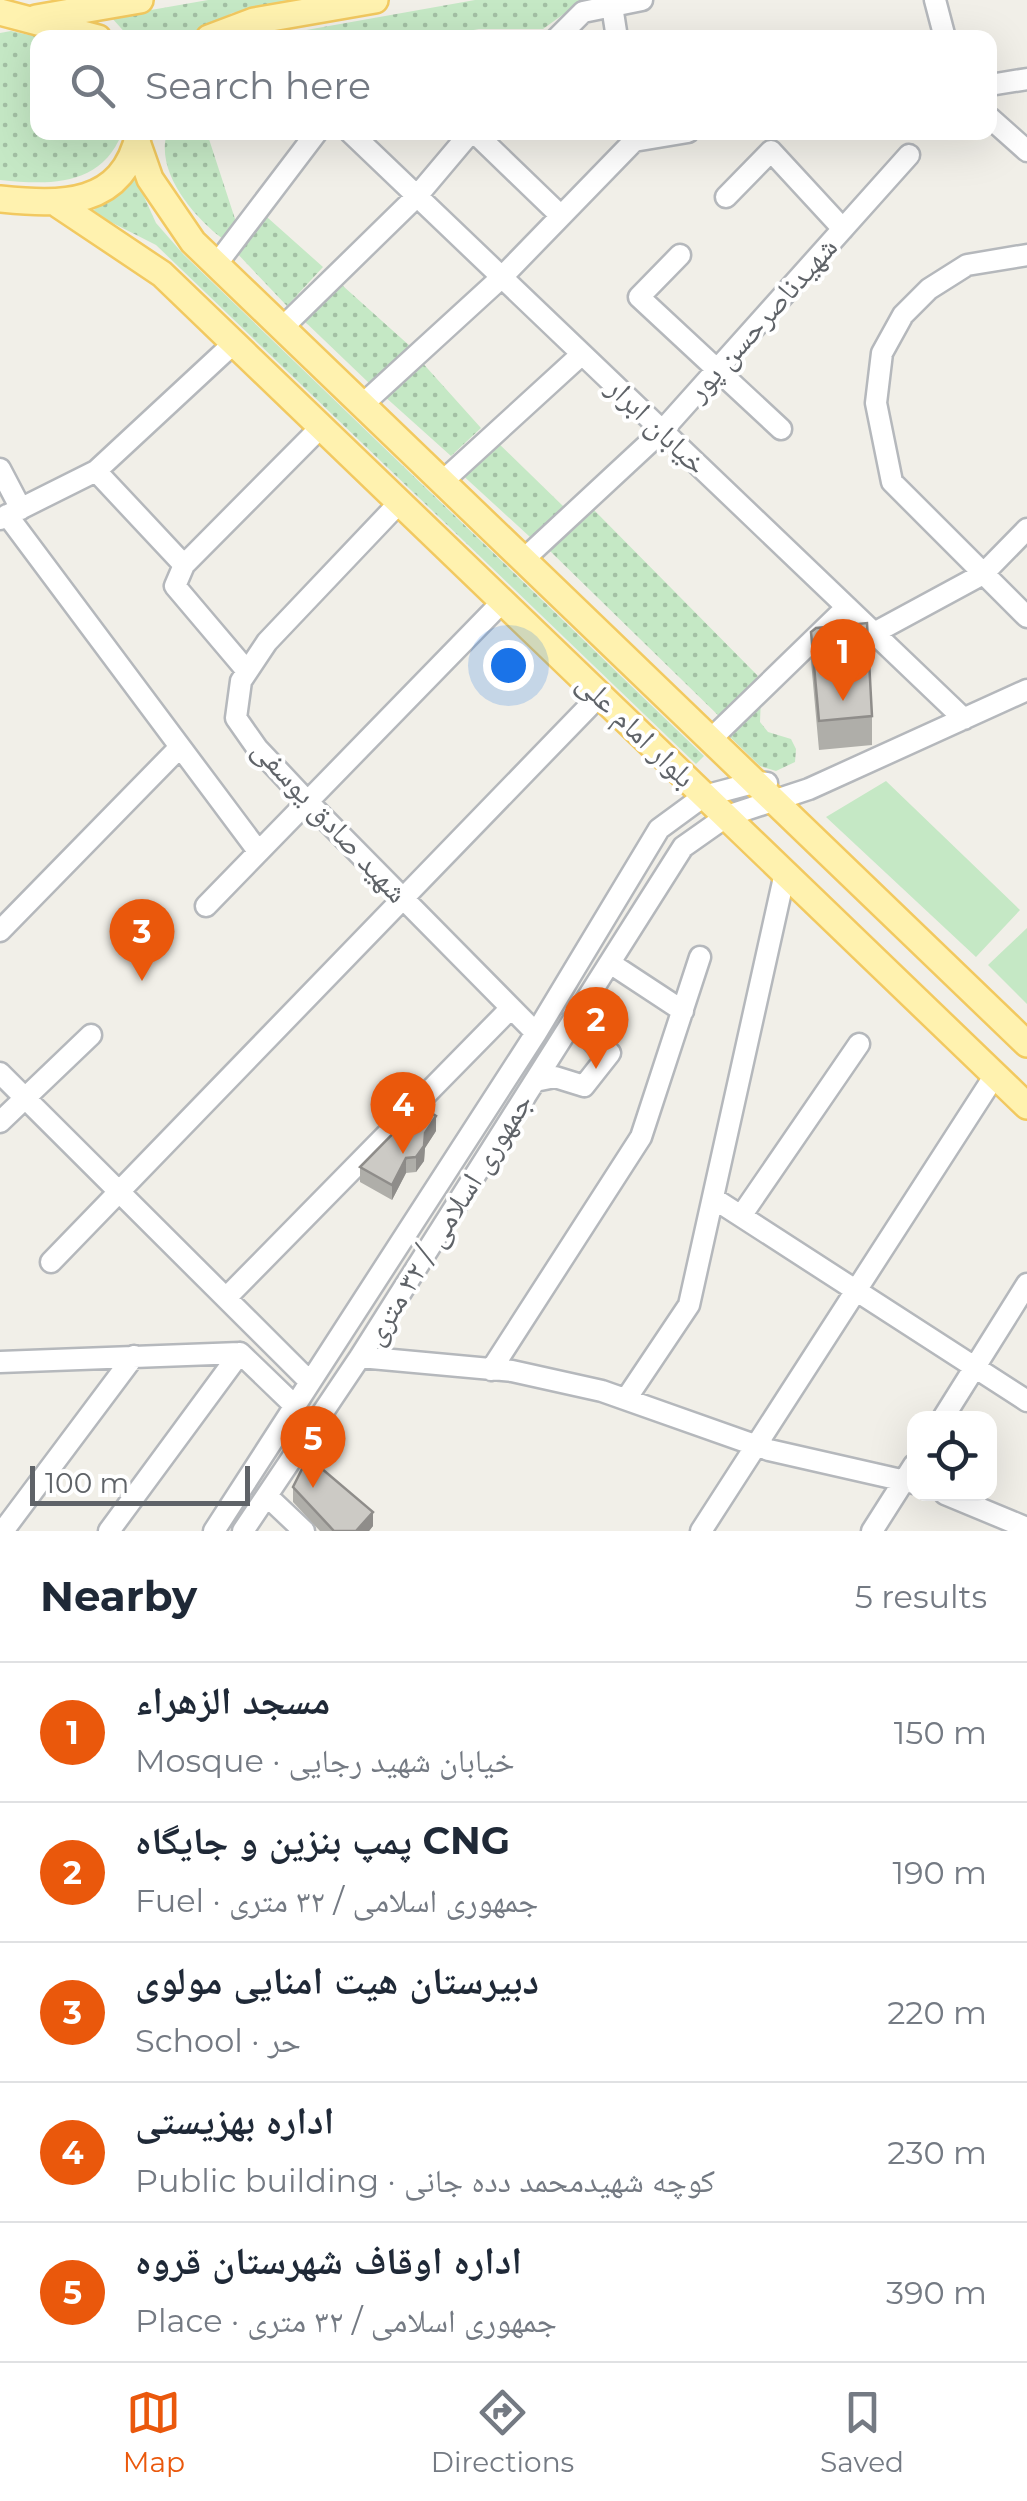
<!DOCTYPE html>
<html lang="en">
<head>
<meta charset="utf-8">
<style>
  :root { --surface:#fff; --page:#f2f2f3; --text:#1f2937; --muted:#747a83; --line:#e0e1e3; --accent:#ea580c }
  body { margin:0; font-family:Montserrat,"Noto Naskh Arabic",sans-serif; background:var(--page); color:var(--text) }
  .controls { position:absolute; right:30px; bottom:30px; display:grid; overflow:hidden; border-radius:20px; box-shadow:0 10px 40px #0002 }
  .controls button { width:90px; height:90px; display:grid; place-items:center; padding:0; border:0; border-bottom:2px solid var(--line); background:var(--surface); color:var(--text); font:50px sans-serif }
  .scale { position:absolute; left:30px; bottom:25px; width:220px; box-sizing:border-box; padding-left:10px; border:5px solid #5f6368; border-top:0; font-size:28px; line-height:35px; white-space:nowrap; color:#5f6368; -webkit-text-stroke:8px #fff; paint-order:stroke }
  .you { position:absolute; left:508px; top:665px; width:35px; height:35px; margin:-25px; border:8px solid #fff; border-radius:50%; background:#1a73e8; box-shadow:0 0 0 15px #1a73e833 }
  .badge { display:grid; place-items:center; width:65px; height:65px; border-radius:50%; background:var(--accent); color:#fff; font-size:32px; font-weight:700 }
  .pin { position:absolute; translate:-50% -82px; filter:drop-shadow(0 2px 5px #0008) }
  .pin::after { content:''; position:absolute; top:52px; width:35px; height:30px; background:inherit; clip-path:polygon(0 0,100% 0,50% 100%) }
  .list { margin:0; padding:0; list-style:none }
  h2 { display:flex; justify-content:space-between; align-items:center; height:130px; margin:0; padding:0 40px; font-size:42px }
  h2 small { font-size:32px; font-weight:400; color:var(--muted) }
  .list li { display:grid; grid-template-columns:65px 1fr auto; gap:30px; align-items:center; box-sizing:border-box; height:140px; padding:0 40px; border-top:2px solid var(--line) }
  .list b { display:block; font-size:38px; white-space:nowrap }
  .list p { margin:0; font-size:32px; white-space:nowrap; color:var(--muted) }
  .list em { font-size:32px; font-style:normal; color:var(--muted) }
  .icon { flex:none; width:55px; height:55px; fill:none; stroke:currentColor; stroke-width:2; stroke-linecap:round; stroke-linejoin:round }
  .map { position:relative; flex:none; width:1027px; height:1531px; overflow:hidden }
  .search { position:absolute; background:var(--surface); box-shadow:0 10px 40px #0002; left:30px; right:30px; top:30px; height:110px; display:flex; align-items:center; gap:25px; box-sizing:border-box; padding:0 35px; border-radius:20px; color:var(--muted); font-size:38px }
  .sheet { height:830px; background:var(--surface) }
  nav { display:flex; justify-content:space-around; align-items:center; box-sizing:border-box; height:140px; border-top:2px solid var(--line); background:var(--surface); font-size:28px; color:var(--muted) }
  nav a { display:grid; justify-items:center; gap:5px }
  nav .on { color:var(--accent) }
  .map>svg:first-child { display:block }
</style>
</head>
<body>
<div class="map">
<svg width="1027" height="1531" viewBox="0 0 1027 1531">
  <defs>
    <pattern id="grass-dots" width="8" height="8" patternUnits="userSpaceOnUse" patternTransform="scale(2.5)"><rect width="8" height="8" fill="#c5e8c5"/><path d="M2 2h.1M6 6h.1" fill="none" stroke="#a3c0a4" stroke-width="1.8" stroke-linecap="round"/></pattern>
  </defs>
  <rect width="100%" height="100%" fill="#f1efe8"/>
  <path fill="url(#grass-dots)" d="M208,0h98l-74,13 -42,24h-61l-18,-20z
    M475,0h108l-40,29h-64l-49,9 -163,-1z
    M11,31l27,6v95l84,1c-21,54 -73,52 -122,47v-147z
    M167,133h40l29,89 -13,17c-29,-22 -68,-67 -56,-106z
    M136,179l20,44 28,32 520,501 -8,8 -540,-519 -65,-33z
    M259,210l64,57 -36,39 -53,-56z
    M333,277l78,70 -41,37 -71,-68z
    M419,359l62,69 -30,28 -68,-61z
    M494,439l70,68 -34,30 -72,-66z
    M589,505l169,171 -35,44 -173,-169z
    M761,696l-1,26 8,10 23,7 5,10 -1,13 -19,9 -16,-5 -33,-32z"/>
  <path fill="#c5e8c5" d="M886,781l134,129 -44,47 -150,-140z
    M1027,928v76l-39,-39z"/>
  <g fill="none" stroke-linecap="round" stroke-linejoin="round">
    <defs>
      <path id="minor" d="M935,0l10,38
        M612,6l5,32
        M557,38l26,-26 59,-12
        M990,85l37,-6
        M990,118l37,33
        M350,132l614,587
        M474,132l87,84
        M726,197l45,-46 72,78
        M680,255l-41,42 142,132
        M1027,255l-60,10 -38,24 -26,26 -21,38 -6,50 16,79 135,135
        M216,265l101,-133
        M282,328l135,-132 54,-64
        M362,405l140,-128 132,-136 54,-9
        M0,469l21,40
        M96,471l88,94
        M442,482l140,-128
        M399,503l-132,139 -26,39 -5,37 21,30 49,52 230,233
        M7,515l251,336
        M0,519l96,-48 138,-128
        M523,560l139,-129 247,-276
        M874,633l109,-59 44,-45
        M247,671l-72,-85 9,-21 137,-138
        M710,740l137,-133
        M206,906l297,-305
        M0,931l180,-184
        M610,963l73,48
        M0,1073l310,309
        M535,1081l20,-4 29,9 26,-33 -14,-8 -23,-25
        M0,1122l91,-87
        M713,1198l314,203
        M741,1216l118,-172
        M51,1262l549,-567
        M226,1298l284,-289
        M360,1357l152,14 90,20 167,59 145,33
        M0,1362l240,-9 55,53
        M491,1370l150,-233 59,-180
        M626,1399l63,-94 96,-432
        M943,1418l84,-134
        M945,1494l82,34
        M267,1496l37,35
        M3,1531l131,-175
        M109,1531l131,-178
        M214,1531l322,-498 123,-204 45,-33 53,-14 10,1
        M243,1531l117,-174 323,-510 44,-31 82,-27 218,-99
        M701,1531l294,-456
        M872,1531l42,-66"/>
      <path id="major" d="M0,12l98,26
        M36,18l104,-18
        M209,38l45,-17 121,-21
        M137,142l13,37 43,63 834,802
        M0,199c60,6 123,9 139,-66
        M59,205l103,69 865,832"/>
    </defs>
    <use href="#minor" stroke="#b5b8bc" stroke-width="25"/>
    <use href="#major" stroke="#f2c960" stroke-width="30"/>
    <use href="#minor" stroke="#fff" stroke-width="20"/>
    <use href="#major" stroke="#fff2af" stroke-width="25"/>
  </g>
  <path fill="#afaea9" d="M811,632l61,84v29l-53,5 -8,-89z
    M436,1131l-11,17 -1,13 -8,11 -10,1 -14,27 -32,-18v-15z
    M293,1487l80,39 -4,5h-49l-27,-29z"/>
  <path fill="#8f8d8a" d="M436,1116v15l-11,17 -1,13 -8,11v-15l9,-24z
    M406,1158v15l-14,27v-15z
    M373,1512v14l-4,5h-13z"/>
  <path fill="#cccac5" stroke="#8f8d8a" stroke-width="2.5" d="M867,623l5,93 -53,5 -8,-89 5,-4z
    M420,1106l16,10 -11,17 -1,13 -8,11 -10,1 -14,27 -32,-18z
    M308,1457l65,55 -17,19h-22l-41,-44z"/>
  <g text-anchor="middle" stroke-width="8" stroke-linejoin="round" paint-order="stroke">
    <g font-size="30" fill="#5f6368" stroke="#fff">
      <text transform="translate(762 319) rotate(-48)" y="10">شهیدناصرحسن پور</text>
      <text transform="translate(657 426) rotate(44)" y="10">خیابان ابرار</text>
      <text transform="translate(636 730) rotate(44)" y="10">بلوار امام علی</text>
      <text transform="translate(330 821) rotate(47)" y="10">شهید صادق یوسفی</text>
      <text transform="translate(448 1219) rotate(-58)" y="10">جمهوری اسلامی / ۳۲ متری</text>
    </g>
  </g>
</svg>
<div class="controls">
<button><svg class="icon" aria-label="locate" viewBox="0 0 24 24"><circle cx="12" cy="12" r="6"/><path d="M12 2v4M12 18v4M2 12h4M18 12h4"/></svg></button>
</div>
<div class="scale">100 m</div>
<div class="you"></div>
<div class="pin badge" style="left:843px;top:701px">1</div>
<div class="pin badge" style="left:596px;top:1069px">2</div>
<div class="pin badge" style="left:142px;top:981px">3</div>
<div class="pin badge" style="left:403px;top:1154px">4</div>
<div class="pin badge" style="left:313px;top:1488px">5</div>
<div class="search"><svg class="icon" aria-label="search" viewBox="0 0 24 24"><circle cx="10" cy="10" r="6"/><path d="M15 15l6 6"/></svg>Search here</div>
</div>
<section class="sheet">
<h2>Nearby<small>5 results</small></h2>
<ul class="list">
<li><span class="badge">1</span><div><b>مسجد الزهراء</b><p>Mosque · خیابان شهید رجایی</p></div><em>150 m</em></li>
<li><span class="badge">2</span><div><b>پمپ بنزین و جایگاه CNG</b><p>Fuel · جمهوری اسلامی / ۳۲ متری</p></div><em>190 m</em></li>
<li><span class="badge">3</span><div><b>دبیرستان هیت امنایی مولوی</b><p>School · حر</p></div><em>220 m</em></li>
<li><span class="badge">4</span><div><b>اداره بهزیستی</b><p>Public building · کوچه شهیدمحمد دده جانی</p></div><em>230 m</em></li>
<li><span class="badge">5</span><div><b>اداره اوقاف شهرستان قروه</b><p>Place · جمهوری اسلامی / ۳۲ متری</p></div><em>390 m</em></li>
</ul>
</section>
<nav>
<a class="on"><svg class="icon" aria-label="map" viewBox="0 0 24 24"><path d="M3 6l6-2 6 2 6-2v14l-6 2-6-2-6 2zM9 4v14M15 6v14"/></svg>Map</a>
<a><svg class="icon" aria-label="directions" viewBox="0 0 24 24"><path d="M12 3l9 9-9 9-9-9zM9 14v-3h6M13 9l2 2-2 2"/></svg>Directions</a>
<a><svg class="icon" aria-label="saved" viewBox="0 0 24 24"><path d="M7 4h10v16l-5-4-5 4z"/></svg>Saved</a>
</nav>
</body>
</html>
